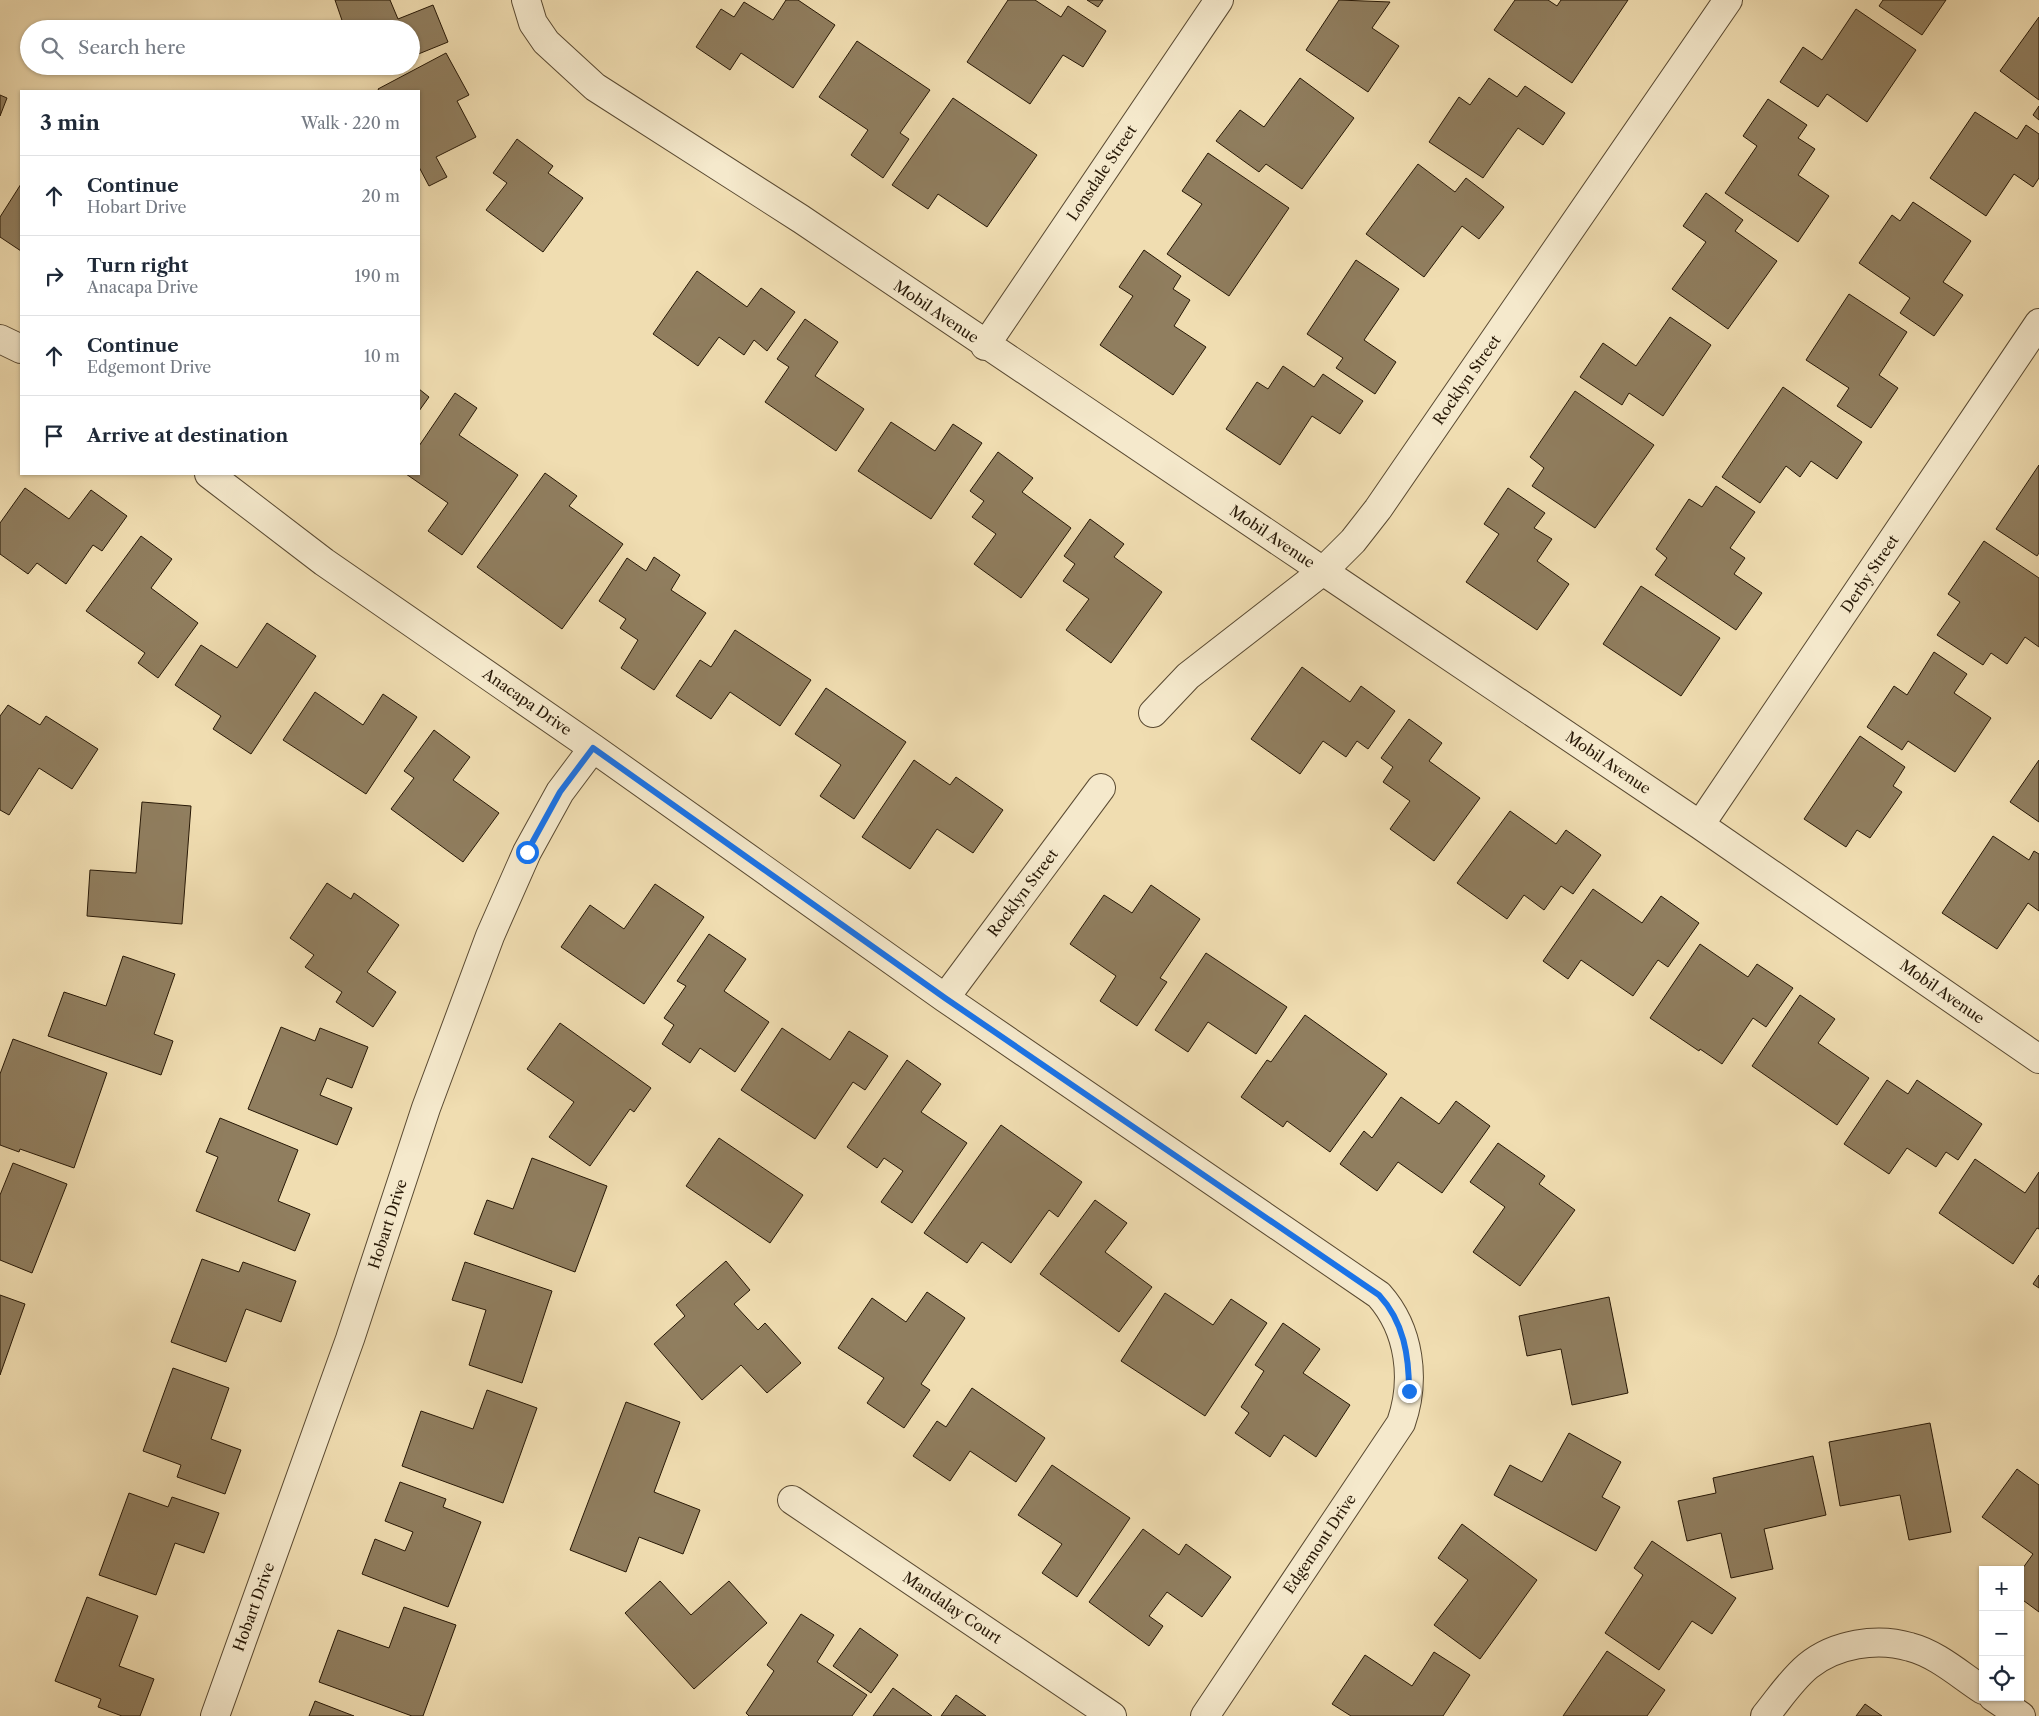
<!DOCTYPE html>
<html lang="en">
<head>
<meta charset="utf-8">
<style>
  :root { --surface:#fff; --page:#f6f6f7; --text:#1f2937; --muted:#747a83; --line:#e0e1e3 }
  body { margin:0; font-family:"Libre Caslon Text",serif; background:var(--page); color:var(--text) }
  .controls { position:absolute; right:15px; bottom:15px; display:grid; overflow:hidden; border-radius:0px; box-shadow:0 1px 4px #0004 }
  .controls button { width:45px; height:45px; display:grid; place-items:center; padding:0; border:0; border-bottom:1px solid var(--line); background:var(--surface); color:var(--text); font:25px sans-serif }
  .stop { position:absolute; width:15px; height:15px; margin:-11px; border:4px solid #1a73e8; border-radius:50%; background:#fff }
  .stop.end { background:#1a73e8; border-color:#fff; box-shadow:0 1px 5px #0008 }
  .list { margin:0; padding:0; list-style:none }
  h2 { display:flex; justify-content:space-between; align-items:center; height:65px; margin:0; padding:0 20px; font-size:21px }
  h2 small { font-size:16px; font-weight:400; color:var(--muted) }
  .list li { display:grid; grid-template-columns:32px 1fr auto; gap:15px; align-items:center; box-sizing:border-box; height:80px; padding:0 20px; border-top:1px solid var(--line) }
  .list b { display:block; font-size:19px; white-space:nowrap }
  .list p { margin:0; font-size:16px; white-space:nowrap; color:var(--muted) }
  .list em { font-size:16px; font-style:normal; color:var(--muted) }
  .icon { flex:none; width:28px; height:28px; fill:none; stroke:currentColor; stroke-width:2; stroke-linecap:round; stroke-linejoin:round }
  .map { position:relative; flex:none; width:2039px; height:1716px; overflow:hidden }
  .search { position:absolute; background:var(--surface); box-shadow:0 1px 4px #0004; left:20px; top:20px; width:400px; height:55px; display:flex; align-items:center; gap:12px; box-sizing:border-box; padding:0 18px; border-radius:28px; color:var(--muted); font-size:19px }
  .panel { position:absolute; background:var(--surface); box-shadow:0 1px 4px #0004; left:20px; top:90px; width:400px; height:385px; border-radius:0px }
  .map>svg:first-child { display:block }
</style>
</head>
<body>
<div class="map">
<svg width="2039" height="1716" viewBox="0 0 2039 1716">
  <rect width="100%" height="100%" fill="#f0ddb1"/>
  <filter id="stains"><feTurbulence type="fractalNoise" baseFrequency=".004" numOctaves="4"/><feColorMatrix values="0 0 0 0 .2 0 0 0 0 .09 0 0 0 0 .02 0 0 0 .5 -.17"/></filter>
  <radialGradient id="worn" r=".72"><stop offset=".6" stop-color="#630" stop-opacity="0"/><stop offset="1" stop-color="#630" stop-opacity=".3"/></radialGradient>
  <path fill="#907e5f" stroke="#271806" d="M335,0h55l8,19 35,-14 15,37 -37,15v-28h-66z
    M786,0h12l37,25 -42,63 -52,-35 -11,17 -34,-23 25,-38 13,8 10,-15 29,18z
    M1008,0h27l26,17 7,-11 38,25 -23,36 -20,-12 -33,49 -63,-42z
    M1087,0h16l-5,7z
    M1339,0l51,2 -18,26 27,18 -31,46 -62,-42z
    M1515,0h33l9,6 4,-6h67l-56,83 -78,-53z
    M1883,0h63l-24,35 -43,-29z
    M1856,9l60,41 -49,72 -40,-28 -9,13 -38,-25 23,-35 19,13z
    M2039,17v83l-39,-29z
    M857,41l73,49 -30,43 9,6 -26,39 -32,-23 17,-25 -49,-33z
    M446,53l23,42 -12,6 19,36 -40,20 11,20 -18,9 -10,-19v-76h-40l-1,-2z
    M1300,78l54,40 -52,71 -36,-25 -7,8 -43,-31 24,-31 24,17z
    M1489,78l28,19 8,-11 40,27 -22,32 -25,-17 -35,50 -54,-36 30,-45 11,8z
    M0,95l7,3 -7,18z
    M953,98l84,57 -50,72 -49,-33 -10,15 -36,-24z
    M1768,99l39,26 -9,13 17,11 -17,26 31,21 -31,46 -73,-49 32,-47 -14,-10z
    M2039,106v14l-6,-5z
    M1975,112l42,27 9,-14 13,9v44l-6,9 -19,-13 -28,42 -56,-38z
    M517,139l36,27 -5,7 35,25 -40,54 -57,-42 21,-27 -14,-10z
    M1208,153l81,55 -60,88 -62,-42 35,-50 -20,-13z
    M1418,164l37,28 11,-14 38,29 -25,32 -17,-13 -38,51 -58,-43z
    M21,184v67l-21,-14v-20z
    M1706,193l37,27 -8,11 42,30 -49,68 -56,-40 34,-47 -23,-16z
    M1913,202l58,39 -28,41 20,13 -29,41 -34,-23 10,-15 -51,-35 33,-48 8,6z
    M1144,250l37,26 -8,13 17,11 -16,26 32,21 -33,48 -73,-50 33,-49 -14,-9z
    M1356,260l43,29 -35,51 32,22 -21,32 -39,-26 7,-10 -36,-24z
    M697,271l50,36 14,-19 34,24 -28,39 -13,-11 -10,15 -25,-18 -21,29 -45,-32z
    M1849,294l58,38 -28,43 19,13 -27,40 -34,-22 12,-18 -43,-28z
    M1670,317l41,28 -48,71 -34,-23 -7,12 -42,-28 23,-34 33,23z
    M805,319l33,23 -23,34 49,33 -28,42 -71,-49 24,-35 -12,-8z
    M1283,366l31,21 9,-13 40,27 -23,33 -28,-18 -32,49 -54,-36 31,-47 11,7z
    M1783,387l79,55 -25,37 -26,-18 -11,16 -14,-11 -26,37 -38,-26z
    M419,389l10,8 -10,14z
    M1575,391l79,54 -59,83 -63,-42 12,-18 -14,-11z
    M455,393l22,15 -18,27 59,40 -56,80 -34,-24 20,-28 -42,-29h13v-28z
    M891,422l44,29 18,-27 29,19 -51,76 -73,-48z
    M998,452l35,26 -11,14 49,36 -50,70 -47,-34 22,-30 -24,-17 12,-16 -14,-10z
    M2039,465v88l-2,3 -41,-27z
    M545,473l32,23 -8,10 54,38 -61,85 -85,-62z
    M1716,486l39,26 -25,36 15,10 -11,16 28,19 -26,37 -81,-55 12,-17 -11,-9 33,-50 13,8z
    M25,488l44,31 22,-29 36,26 -25,35 -9,-6 -27,39 -29,-21 -9,11 -28,-20v-31z
    M1508,488l37,25 -11,15 18,11 -15,22 32,23 -32,46 -71,-48 33,-48 -15,-10z
    M1090,519l34,25 -10,13 48,35 -51,71 -45,-33 23,-31 -26,-18 12,-17 -11,-8z
    M141,536l31,23 -21,29 47,35 -40,55 -20,-15 7,-10 -59,-42z
    M1984,541l55,37v69l-14,-10 -18,27 -16,-11 -8,12 -46,-30 23,-33 -12,-8z
    M654,557l26,18 -9,15 35,23 -52,77 -33,-22 17,-28 -18,-12 6,-9 -27,-18 28,-43 19,13z
    M1641,586l79,52 -39,58 -78,-52z
    M267,623l49,33 -65,98 -38,-25 8,-13 -46,-31 26,-40 36,23z
    M735,630l76,50 -31,46 -50,-34 -19,27 -35,-23 24,-36 11,7z
    M1934,652l33,22 -13,19 37,25 -36,54 -47,-31 -6,9 -35,-23 27,-41 13,9z
    M1302,667l48,35 11,-16 34,25 -27,38 -11,-8 -11,16 -23,-16 -23,33 -49,-35z
    M826,688l80,54 -52,77 -34,-23 21,-31 -46,-31z
    M315,692l48,33 20,-31 34,23 -51,77 -83,-54z
    M8,705l32,20 6,-9 52,33 -26,40 -33,-21 -30,47 -9,-5v-94z
    M1409,719l33,24 -13,18 51,37 -46,63 -44,-32 20,-28 -27,-19 10,-15 -12,-9z
    M434,730l36,27 -17,23 46,33 -36,49 -72,-53 23,-31 -10,-7z
    M1860,736l45,31 -12,19 9,6 -32,46 -13,-8 -11,17 -42,-28z
    M914,760l36,25 6,-8 47,33 -30,43 -36,-24 -27,40 -48,-32z
    M2039,760v62l-29,-20z
    M142,802l49,4 -9,118 -95,-8 3,-46 46,3z
    M1510,811l46,33 10,-14 35,25 -28,39 -12,-8 -17,24 -20,-15 -17,24 -50,-36z
    M1993,836l36,24 5,-9 5,3v57l-11,-8 -31,46 -55,-36z
    M327,883l24,16 3,-6 45,32 -32,47 29,20 -23,35 -37,-25 6,-10 -37,-25 9,-12 -24,-17z
    M655,884l49,33 -60,87 -83,-57 29,-42 34,24z
    M1151,885l49,34 -40,59 7,4 -30,44 -37,-25 16,-25 -46,-32 34,-49 28,18z
    M1593,889l49,34 19,-27 38,27 -31,44 -10,-7 -25,36 -52,-36 -13,19 -25,-18z
    M709,934l37,25 -22,32 45,31 -34,50 -35,-24 -10,15 -28,-19 12,-19 -10,-7 22,-32 -9,-5z
    M1700,944l48,33 9,-13 36,24 -27,39 -13,-9 -31,46 -22,-15 -1,2 -49,-33z
    M1206,953l81,54 -31,47 -48,-32 -20,30 -33,-22z
    M123,956l52,18 -21,60 19,7 -12,34 -113,-39 16,-44 42,14z
    M1800,995l35,24 -17,24 51,35 -32,47 -85,-59z
    M1305,1015l82,59 -57,78 -43,-31 -4,6 -42,-30 26,-37 4,2z
    M560,1023l91,65 -17,24 -4,-3 -40,57 -41,-29 25,-35 -47,-33z
    M281,1027l34,14 5,-13 48,19 -16,41 -25,-10 -7,17 32,13 -15,37 -89,-36z
    M782,1028l48,32 19,-29 39,25 -23,34 -12,-8 -38,57 -74,-49z
    M13,1039l94,34 -33,95 -54,-19 -1,3 -19,-7v-71z
    M907,1060l34,24 -20,28 46,31 -55,80 -31,-21 22,-31 -19,-13 -7,10 -30,-21z
    M1887,1080l21,14 9,-14 65,44 -24,36 -12,-8 -10,15 -29,-19 -18,26 -45,-30z
    M1401,1097l38,27 17,-23 34,25 -48,67 -44,-31 -21,29 -37,-27 24,-33 8,7z
    M220,1118l78,32 -20,51 32,13 -15,37 -99,-40 22,-54 -12,-5z
    M1001,1125l81,57 -24,35 -9,-7 -38,53 -29,-21 -15,21 -43,-30z
    M719,1138l84,57 -33,48 -84,-57z
    M1498,1143l47,33 -6,8 36,26 -55,76 -47,-34 32,-45 -35,-25z
    M532,1158l75,28 -32,86 -101,-38 13,-34 26,9z
    M1975,1159l50,34 14,-21v57l-2,-1 -24,36 -74,-51z
    M13,1163l54,21 -35,89 -32,-13v-65z
    M1095,1200l32,23 -22,29 47,35 -33,45 -79,-58z
    M202,1259l37,13 4,-10 53,19 -15,41 -35,-13 -20,53 -55,-20z
    M726,1261l24,29 -16,14 24,26 7,-7 36,40 -34,30 -26,-28 -39,35 -48,-56 31,-28 -9,-11z
    M465,1262l87,29 -30,92 -53,-18 17,-55 -34,-10z
    M2039,1275v13l-6,-4z
    M927,1292l38,26 -44,66 9,6 -26,38 -37,-25 17,-25 -46,-30 34,-50 34,24z
    M1165,1293l48,32 18,-26 36,24 -62,93 -84,-55z
    M0,1295l25,9 -25,71z
    M1609,1297l19,96 -56,12 -11,-56 -34,7 -8,-40z
    M1283,1323l37,26 -17,24 47,32 -34,52 -32,-22 -14,22 -35,-24 14,-20 -8,-6 23,-36 -9,-6z
    M173,1368l56,20 -18,51 30,11 -16,44 -48,-17 4,-12 -38,-14z
    M972,1388l73,50 -29,44 -46,-31 -20,30 -37,-25 24,-35 9,6z
    M487,1390l50,18 -34,95 -101,-37 19,-55 52,18z
    M626,1402l54,20 -26,70 46,18 -17,44 -44,-17 -13,35 -56,-22z
    M1930,1423l21,109 -42,8 -9,-45 -60,11 -11,-64z
    M1569,1433l52,29 -19,35 18,10 -24,44 -102,-56 16,-30 32,17z
    M1813,1456l13,59 -62,14 9,40 -42,9 -10,-45 -34,8 -9,-40 38,-8 -3,-15z
    M1052,1465l78,53 -53,79 -35,-24 20,-29 -44,-29z
    M2017,1469l22,16v127l-19,-14v-26l13,-18 -51,-37z
    M400,1482l46,17 -3,8 38,15 -33,85 -86,-33 13,-35 30,12 8,-19 -28,-11z
    M129,1493l39,14 4,-10 47,16 -15,40 -29,-10 -19,52 -57,-20z
    M1462,1524l75,56 -57,79 -46,-34 34,-45 -30,-22z
    M1143,1529l36,26 7,-11 45,33 -29,40 -35,-25 -18,24 14,10 -14,20 -60,-44z
    M1652,1541l84,57 -24,36 -20,-13 -33,49 -54,-37 38,-58 -9,-7z
    M660,1581l31,34 38,-34 38,42 -73,66 -69,-76z
    M87,1597l51,19 -19,50 35,13 -14,37h-18l-24,-9 3,-8 -46,-18z
    M404,1607l52,18 -33,91h-11l-93,-34 19,-52 51,18z
    M801,1614l33,21 -17,27 50,33 -15,21h-103l-3,-3 28,-42 -7,-6z
    M860,1628l38,27 -27,38 -38,-27z
    M1607,1651l58,39 -18,26h-84z
    M1434,1652l36,23 -27,41h-92l-19,-12 33,-49 47,31z
    M893,1688l39,28h-59z
    M956,1695l30,21h-45z
    M315,1701l39,15h-45z
    M1865,1704l17,12h-26z"/>
  <g fill="none" stroke-linecap="round" stroke-linejoin="round">
    <defs>
      <path id="minor" d="M526,0l7,23 13,19 49,45 206,132 522,352 377,254 339,234
        M0,339l21,10
        M985,346l234,-346
        M209,474l115,88 269,186 352,250 434,297c31,35 37,85 22,128l-196,293
        M1153,713l35,-37 135,-105 30,-30 25,-32 350,-509
        M1700,825l339,-502
        M945,998l156,-210
        M792,1500l320,216
        M1993,1697l28,19
        M215,1716l135,-377 76,-231 64,-172 37,-84 33,-60 33,-44
        M1765,1716c14,-17 26,-36 43,-50 27,-22 69,-29 102,-19 27,7 50,28 73,43"/>
    </defs>
    <use href="#minor" stroke="#594931" stroke-width="30"/>
    <use href="#minor" stroke="#f5e9cc" stroke-width="28"/>
  </g>
  <g fill="none" stroke-linecap="round" stroke-linejoin="round">
    <path stroke="#1a73e8" stroke-width="6" d="M527,852l33,-60 33,-44 352,250 434,297c25,27 30,61 30,96"/>
  </g>
  <g text-anchor="middle" stroke-width="4" stroke-linejoin="round" paint-order="stroke">
    <g font-size="15" fill="#271806" stroke="#f5e9cc">
      <text transform="translate(1102 173) rotate(-56)" y="5">Lonsdale Street</text>
      <text transform="translate(936 312) rotate(34)" y="5">Mobil Avenue</text>
      <text transform="translate(1467 380) rotate(-55)" y="5">Rocklyn Street</text>
      <text transform="translate(1272 537) rotate(34)" y="5">Mobil Avenue</text>
      <text transform="translate(1870 574) rotate(-56)" y="5">Derby Street</text>
      <text transform="translate(527 702) rotate(35)" y="5">Anacapa Drive</text>
      <text transform="translate(1608 763) rotate(34)" y="5">Mobil Avenue</text>
      <text transform="translate(1023 893) rotate(-53)" y="5">Rocklyn Street</text>
      <text transform="translate(1942 992) rotate(35)" y="5">Mobil Avenue</text>
      <text transform="translate(388 1224) rotate(-72)" y="5">Hobart Drive</text>
      <text transform="translate(1320 1544) rotate(-56)" y="5">Edgemont Drive</text>
      <text transform="translate(254 1607) rotate(-70)" y="5">Hobart Drive</text>
      <text transform="translate(952 1608) rotate(34)" y="5">Mandalay Court</text>
    </g>
  </g>
  <rect width="100%" height="100%" filter="url(#stains)"/>
  <rect width="100%" height="100%" fill="url(#worn)"/>
</svg>
<div class="controls">
<button>+</button>
<button>−</button>
<button><svg class="icon" aria-label="locate" viewBox="0 0 24 24"><circle cx="12" cy="12" r="6"/><path d="M12 2v4M12 18v4M2 12h4M18 12h4"/></svg></button>
</div>
<div class="stop" style="left:527px;top:852px"></div>
<div class="stop end" style="left:1409px;top:1391px"></div>
<div class="search"><svg class="icon" aria-label="search" viewBox="0 0 24 24"><circle cx="10" cy="10" r="6"/><path d="M15 15l6 6"/></svg>Search here</div>
<section class="panel">
<h2>3 min<small>Walk · 220 m</small></h2>
<ul class="list">
<li><svg class="icon" aria-label="ahead" viewBox="0 0 24 24"><path d="M12 20V5M6 11l6-6 6 6"/></svg><div><b>Continue</b><p>Hobart Drive</p></div><em>20 m</em></li>
<li><svg class="icon" aria-label="right" viewBox="0 0 24 24"><path d="M7 20v-9h11M14 6l5 5-5 5"/></svg><div><b>Turn right</b><p>Anacapa Drive</p></div><em>190 m</em></li>
<li><svg class="icon" aria-label="ahead" viewBox="0 0 24 24"><path d="M12 20V5M6 11l6-6 6 6"/></svg><div><b>Continue</b><p>Edgemont Drive</p></div><em>10 m</em></li>
<li><svg class="icon" aria-label="arrive" viewBox="0 0 24 24"><path d="M6 21V4h12l-3 4 3 4H6"/></svg><div><b>Arrive at destination</b></div></li>
</ul>
</section>
</div>
</body>
</html>
